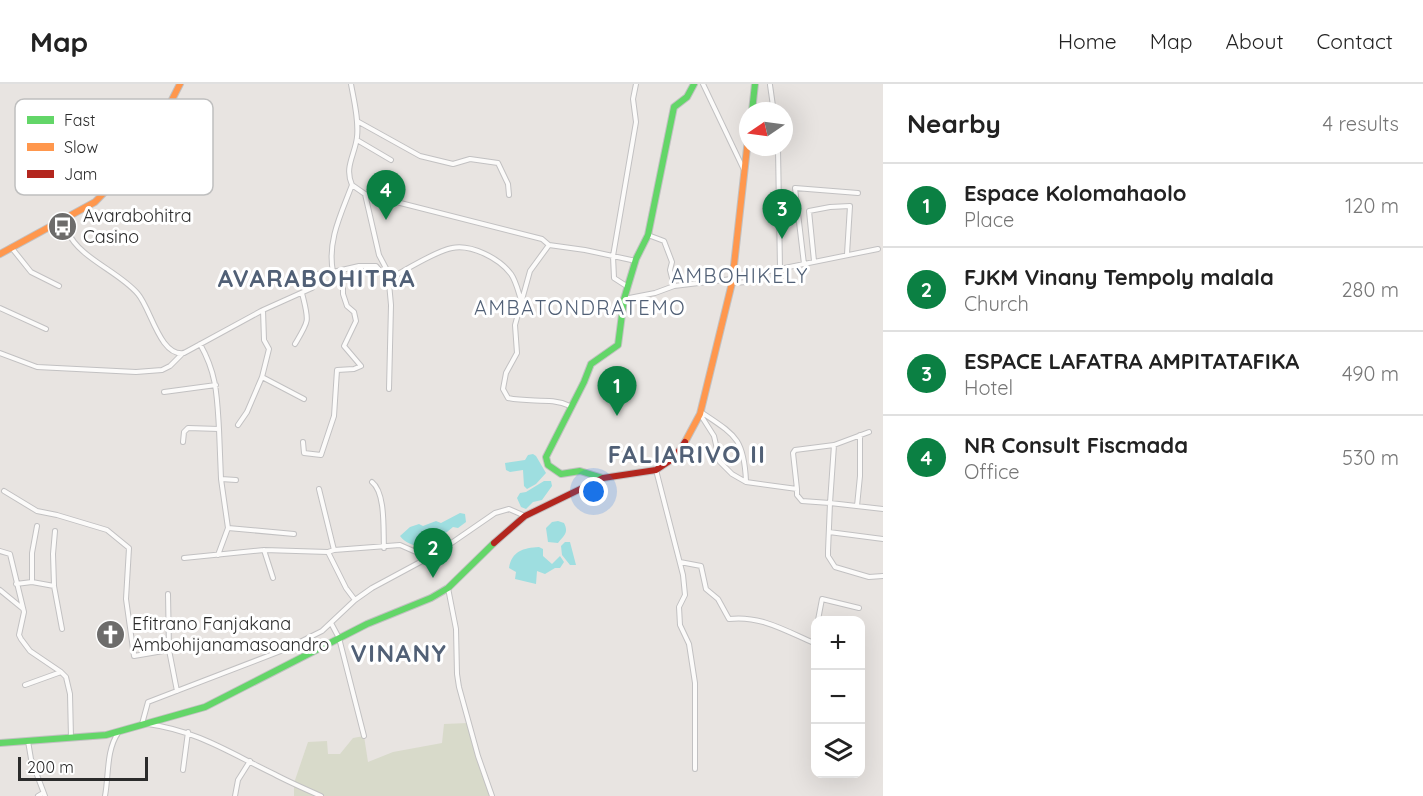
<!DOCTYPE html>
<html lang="en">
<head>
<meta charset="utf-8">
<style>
  :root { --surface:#fff; --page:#f2f2f2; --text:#222; --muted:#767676; --line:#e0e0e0; --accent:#0b8043 }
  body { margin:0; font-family:Quicksand,sans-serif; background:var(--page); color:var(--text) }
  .controls { position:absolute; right:18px; bottom:18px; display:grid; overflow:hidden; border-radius:12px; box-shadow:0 6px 24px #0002 }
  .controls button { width:54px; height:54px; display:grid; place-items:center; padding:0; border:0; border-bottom:2px solid var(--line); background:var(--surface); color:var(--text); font:30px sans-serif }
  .compass { position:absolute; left:739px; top:18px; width:54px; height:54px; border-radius:50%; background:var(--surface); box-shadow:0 6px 24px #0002; rotate:257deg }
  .scale { position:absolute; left:18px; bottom:15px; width:130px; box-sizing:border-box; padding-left:6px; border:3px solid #2b2b2b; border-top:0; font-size:16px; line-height:21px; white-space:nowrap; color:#2b2b2b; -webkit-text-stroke:4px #fff; paint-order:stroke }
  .you { position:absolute; left:594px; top:408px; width:21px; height:21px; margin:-15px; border:4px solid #fff; border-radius:50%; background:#1a73e8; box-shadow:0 0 0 9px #1a73e833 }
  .badge { display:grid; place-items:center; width:39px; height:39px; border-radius:50%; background:var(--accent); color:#fff; font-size:20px; font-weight:700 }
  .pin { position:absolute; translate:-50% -50px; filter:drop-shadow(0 2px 3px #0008) }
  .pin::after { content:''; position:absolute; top:32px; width:21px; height:18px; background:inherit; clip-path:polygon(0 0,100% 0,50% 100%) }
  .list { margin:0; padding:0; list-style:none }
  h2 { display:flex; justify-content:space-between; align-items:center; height:78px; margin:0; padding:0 24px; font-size:26px }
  h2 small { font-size:20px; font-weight:400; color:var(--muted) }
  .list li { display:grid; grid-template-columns:39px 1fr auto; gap:18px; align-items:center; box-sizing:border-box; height:84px; padding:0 24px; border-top:2px solid var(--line) }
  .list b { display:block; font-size:22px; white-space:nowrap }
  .list p { margin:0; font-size:20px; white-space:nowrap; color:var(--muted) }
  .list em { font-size:20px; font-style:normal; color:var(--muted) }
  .icon { flex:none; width:33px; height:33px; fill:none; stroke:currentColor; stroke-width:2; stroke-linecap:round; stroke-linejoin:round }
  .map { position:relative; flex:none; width:883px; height:712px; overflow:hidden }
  header { display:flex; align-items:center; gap:36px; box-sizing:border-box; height:84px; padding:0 30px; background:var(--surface); border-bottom:2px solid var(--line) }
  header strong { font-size:28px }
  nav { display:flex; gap:33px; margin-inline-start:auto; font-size:21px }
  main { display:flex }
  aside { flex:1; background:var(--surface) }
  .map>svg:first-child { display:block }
</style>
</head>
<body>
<header>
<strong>Map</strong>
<nav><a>Home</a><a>Map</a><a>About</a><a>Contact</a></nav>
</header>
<main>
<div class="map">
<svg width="883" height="712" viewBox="0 0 883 712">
  <rect width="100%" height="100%" fill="#e8e4e1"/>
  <path fill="#d8daca" d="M468,639l24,73h-198v-13l14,-41 19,-1 1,13h12l13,-16 11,-2 4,26 25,-10 49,-9 2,-19z"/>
  <path fill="#9edee0" d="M533,370l3,2 10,17 -10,11 -9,5 -3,-3 -1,-16 -13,2 -4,-2 -1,-7 20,-3 3,-5z
    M544,397h7l1,5 -10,14 -9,2 -7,7 -5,-2 -4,-9 3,-5 6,-1z
    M460,429l5,1 1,8 -8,6 -5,-1 -12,10 -2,5c-13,6 -30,6 -39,-6l10,-9 9,-3 4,2 13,-5 5,2z
    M558,437l6,2c5,10 0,12 -6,20l-10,-1 -2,-14 6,-6z
    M565,458h5l6,23h-6l-8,-10 -1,-9z
    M539,463l4,2v7l9,8 8,-8 4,6 -4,6h-5l-10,6 -8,-3 -1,13 -21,-5 1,-7 -7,-4c3,-17 14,-20 30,-21z"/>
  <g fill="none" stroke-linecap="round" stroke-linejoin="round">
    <defs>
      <path id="street" d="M351,0c3,17 8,36 6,53 -2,18 -13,30 -5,48l13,9 14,61 9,17 3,33 -2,84
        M703,0l41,86
        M770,1l3,21 -1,5
        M357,37l63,35 33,8 17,-5 28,4 10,21 1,11
        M357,56l34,20
        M775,63l3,2 2,120
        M365,110l177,45 7,6 -19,26 -15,54 2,28 -11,20 -3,16 5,9c21,5 43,-1 62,8
        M65,135c1,4 1,9 3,13 11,26 52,40 70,62 13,15 22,63 46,59l79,-43 49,-22 6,-14 15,-2c-6,-31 8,-58 19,-87
        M648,151l16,6 8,21 -2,8 4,16
        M549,161l36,5 51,11
        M11,163l20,25 28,14
        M814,177l-5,-50 21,-4 20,-1 -3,48
        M804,180l-9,-76 63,5
        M333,188l26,-6h17l12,14c15,-9 48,-29 64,-32 19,-4 47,10 59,26 5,7 7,17 10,26
        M732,199l15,-1 3,-7 128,-26
        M628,203l-14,-9 -1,-22 23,-134 -3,-23 3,-15
        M624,215l31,-6 19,-7 58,-7
        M0,224l46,21
        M295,260c15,-25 14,-22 7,-51
        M0,269l37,14 99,5 26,-2 8,-4 13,-13
        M262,293l42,22
        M164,308l52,-7
        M701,328c34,23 43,26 45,69
        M700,330l14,22 6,26 12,12 14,8 51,7v6l5,6 28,2 -2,48v5l7,11 34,10 14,-1
        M238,341l9,-13 15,-35 7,-28 -5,-9 -1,-30
        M219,345l2,50 15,1
        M183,358l1,-10 4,-4 31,1c-2,-33 -2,-55 -19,-85
        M303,358l1,11 17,2 13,-39 3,-46 17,-1 7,-3 -17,-20 12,-25 -2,-9 -7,-6 -4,-12v-24
        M834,361l-4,58 53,6
        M656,386l27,105 2,20 -6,12 1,18 9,19 6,39v86
        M221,395l7,49 66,6
        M372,398c14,11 11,49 12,66
        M797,405l-4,-36 2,-3 39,-5 35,-13
        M4,407l33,20 20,4 50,15 22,18 -3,51 8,57 35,-6 -1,-56
        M857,422l3,-30v-41
        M829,448l54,7
        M264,466l9,28
        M334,466l66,-5 16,7 20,1
        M0,467l10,3 14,58 -5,23 2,4 9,12 31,21 5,5 4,17 1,44
        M328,468l18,36 9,12
        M218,471l10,-27
        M184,474l80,-8 64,2 6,-2 -15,-61
        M680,478l21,4 5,23 12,10 11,20c31,-4 57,12 85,24l2,-10
        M32,498l22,4 8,43
        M16,500l16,-2v-29l5,-27
        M54,501l-1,-31 2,-23
        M448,504l8,41 1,45 2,13 19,69 14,40
        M0,506l22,18
        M818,536l4,-21 37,9
        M331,539l8,15 25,98
        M169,566l8,41
        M25,601l36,-13
        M142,640l6,-22 138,-53 36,-18 33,-31 17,-12 65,-35 58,-40 14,-4 16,7
        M148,640c50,7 82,29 126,50 15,8 31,15 47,22
        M28,657l3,18 14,37
        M183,686l5,-38
        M38,712l5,-3
        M105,712c4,-21 1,-45 13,-63
        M235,712l3,-16 12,-19"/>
      <path id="fast" d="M752,27l3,-27
        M603,394l-23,-7 -19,3 -13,-9 -2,-8 38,-75 7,-18 27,-19 6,-46 12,-40 12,-24 26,-128 13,-10 7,-13
        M0,659l106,-8 99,-28 162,-83 64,-26 17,-10 46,-45"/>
      <path id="slow" d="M0,170l95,-52 34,-35 24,-30 27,-53
        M685,358l15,-28 32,-131 16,-144"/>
      <path id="jam" d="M494,459l31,-27 78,-38 53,-8 18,-12 11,-16"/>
    </defs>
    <use href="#street" stroke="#c2c1c2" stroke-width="6"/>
    <use href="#fast" stroke="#c2c1c2" stroke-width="8"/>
    <use href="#slow" stroke="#c2c1c2" stroke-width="8"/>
    <use href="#jam" stroke="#c2c1c2" stroke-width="8"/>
    <use href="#street" stroke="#fcfbfa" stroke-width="4"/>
    <use href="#fast" stroke="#63d668" stroke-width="6"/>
    <use href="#slow" stroke="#ff974d" stroke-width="6"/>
    <use href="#jam" stroke="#b3261e" stroke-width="6"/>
  </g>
  <defs>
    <symbol id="bus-disc" viewBox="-11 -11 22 22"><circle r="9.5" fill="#6d6c6b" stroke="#fff"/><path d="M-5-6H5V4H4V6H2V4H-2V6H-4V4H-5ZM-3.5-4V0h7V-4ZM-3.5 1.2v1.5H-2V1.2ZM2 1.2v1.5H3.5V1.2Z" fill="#fff"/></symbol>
    <symbol id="church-disc" viewBox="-11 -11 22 22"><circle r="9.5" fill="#6d6c6b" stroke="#fff"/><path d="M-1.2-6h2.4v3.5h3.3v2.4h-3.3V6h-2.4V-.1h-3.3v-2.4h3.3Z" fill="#fff"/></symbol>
  </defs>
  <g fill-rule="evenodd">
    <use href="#bus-disc" x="46" y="126" width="33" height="33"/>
    <use href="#church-disc" x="94" y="534" width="33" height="33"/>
  </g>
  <g text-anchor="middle" stroke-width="6" stroke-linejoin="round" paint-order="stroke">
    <g font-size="18" fill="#2b2b2b" stroke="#fff" text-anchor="start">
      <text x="83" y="138">Avarabohitra<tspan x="83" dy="21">Casino</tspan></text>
      <text x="132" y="546">Efitrano Fanjakana<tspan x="132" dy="21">Ambohijanamasoandro</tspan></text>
    </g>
    <g font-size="20" letter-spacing="1.5" fill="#516076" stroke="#fff">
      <text x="740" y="199">AMBOHIKELY</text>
      <text x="580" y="231">AMBATONDRATEMO</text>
    </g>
    <g font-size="24" font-weight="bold" letter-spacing="1.5" fill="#516076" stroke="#fff">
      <text x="317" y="203">AVARABOHITRA</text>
      <text x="687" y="379">FALIARIVO II</text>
      <text x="399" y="578">VINANY</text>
    </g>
  </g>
  <rect x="15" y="15" width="198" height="96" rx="9" fill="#fff" stroke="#bfbfbf" stroke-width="1.5"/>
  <rect x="27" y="32" width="27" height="8" fill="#63d668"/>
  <rect x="27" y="59" width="27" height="8" fill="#ff974d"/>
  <rect x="27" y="86" width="27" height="8" fill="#b3261e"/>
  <g font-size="16" fill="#2b2b2b">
    <text x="64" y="42">Fast</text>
    <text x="64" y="69">Slow</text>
    <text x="64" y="96">Jam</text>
  </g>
</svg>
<div class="controls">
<button>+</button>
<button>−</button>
<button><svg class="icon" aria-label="layers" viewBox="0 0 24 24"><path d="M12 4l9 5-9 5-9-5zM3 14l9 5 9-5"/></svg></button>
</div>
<svg class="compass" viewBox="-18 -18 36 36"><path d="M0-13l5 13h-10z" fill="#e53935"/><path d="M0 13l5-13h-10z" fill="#767676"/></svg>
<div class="scale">200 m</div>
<div class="you"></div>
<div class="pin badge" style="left:617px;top:332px">1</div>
<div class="pin badge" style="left:433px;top:494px">2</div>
<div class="pin badge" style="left:782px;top:155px">3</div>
<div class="pin badge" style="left:386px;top:136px">4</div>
</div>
<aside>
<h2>Nearby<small>4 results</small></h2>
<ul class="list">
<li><span class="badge">1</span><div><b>Espace Kolomahaolo</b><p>Place</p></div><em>120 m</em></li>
<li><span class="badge">2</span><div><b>FJKM Vinany Tempoly malala</b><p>Church</p></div><em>280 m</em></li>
<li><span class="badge">3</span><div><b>ESPACE LAFATRA AMPITATAFIKA</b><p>Hotel</p></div><em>490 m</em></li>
<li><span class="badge">4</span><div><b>NR Consult Fiscmada</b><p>Office</p></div><em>530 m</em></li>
</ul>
</aside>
</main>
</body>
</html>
